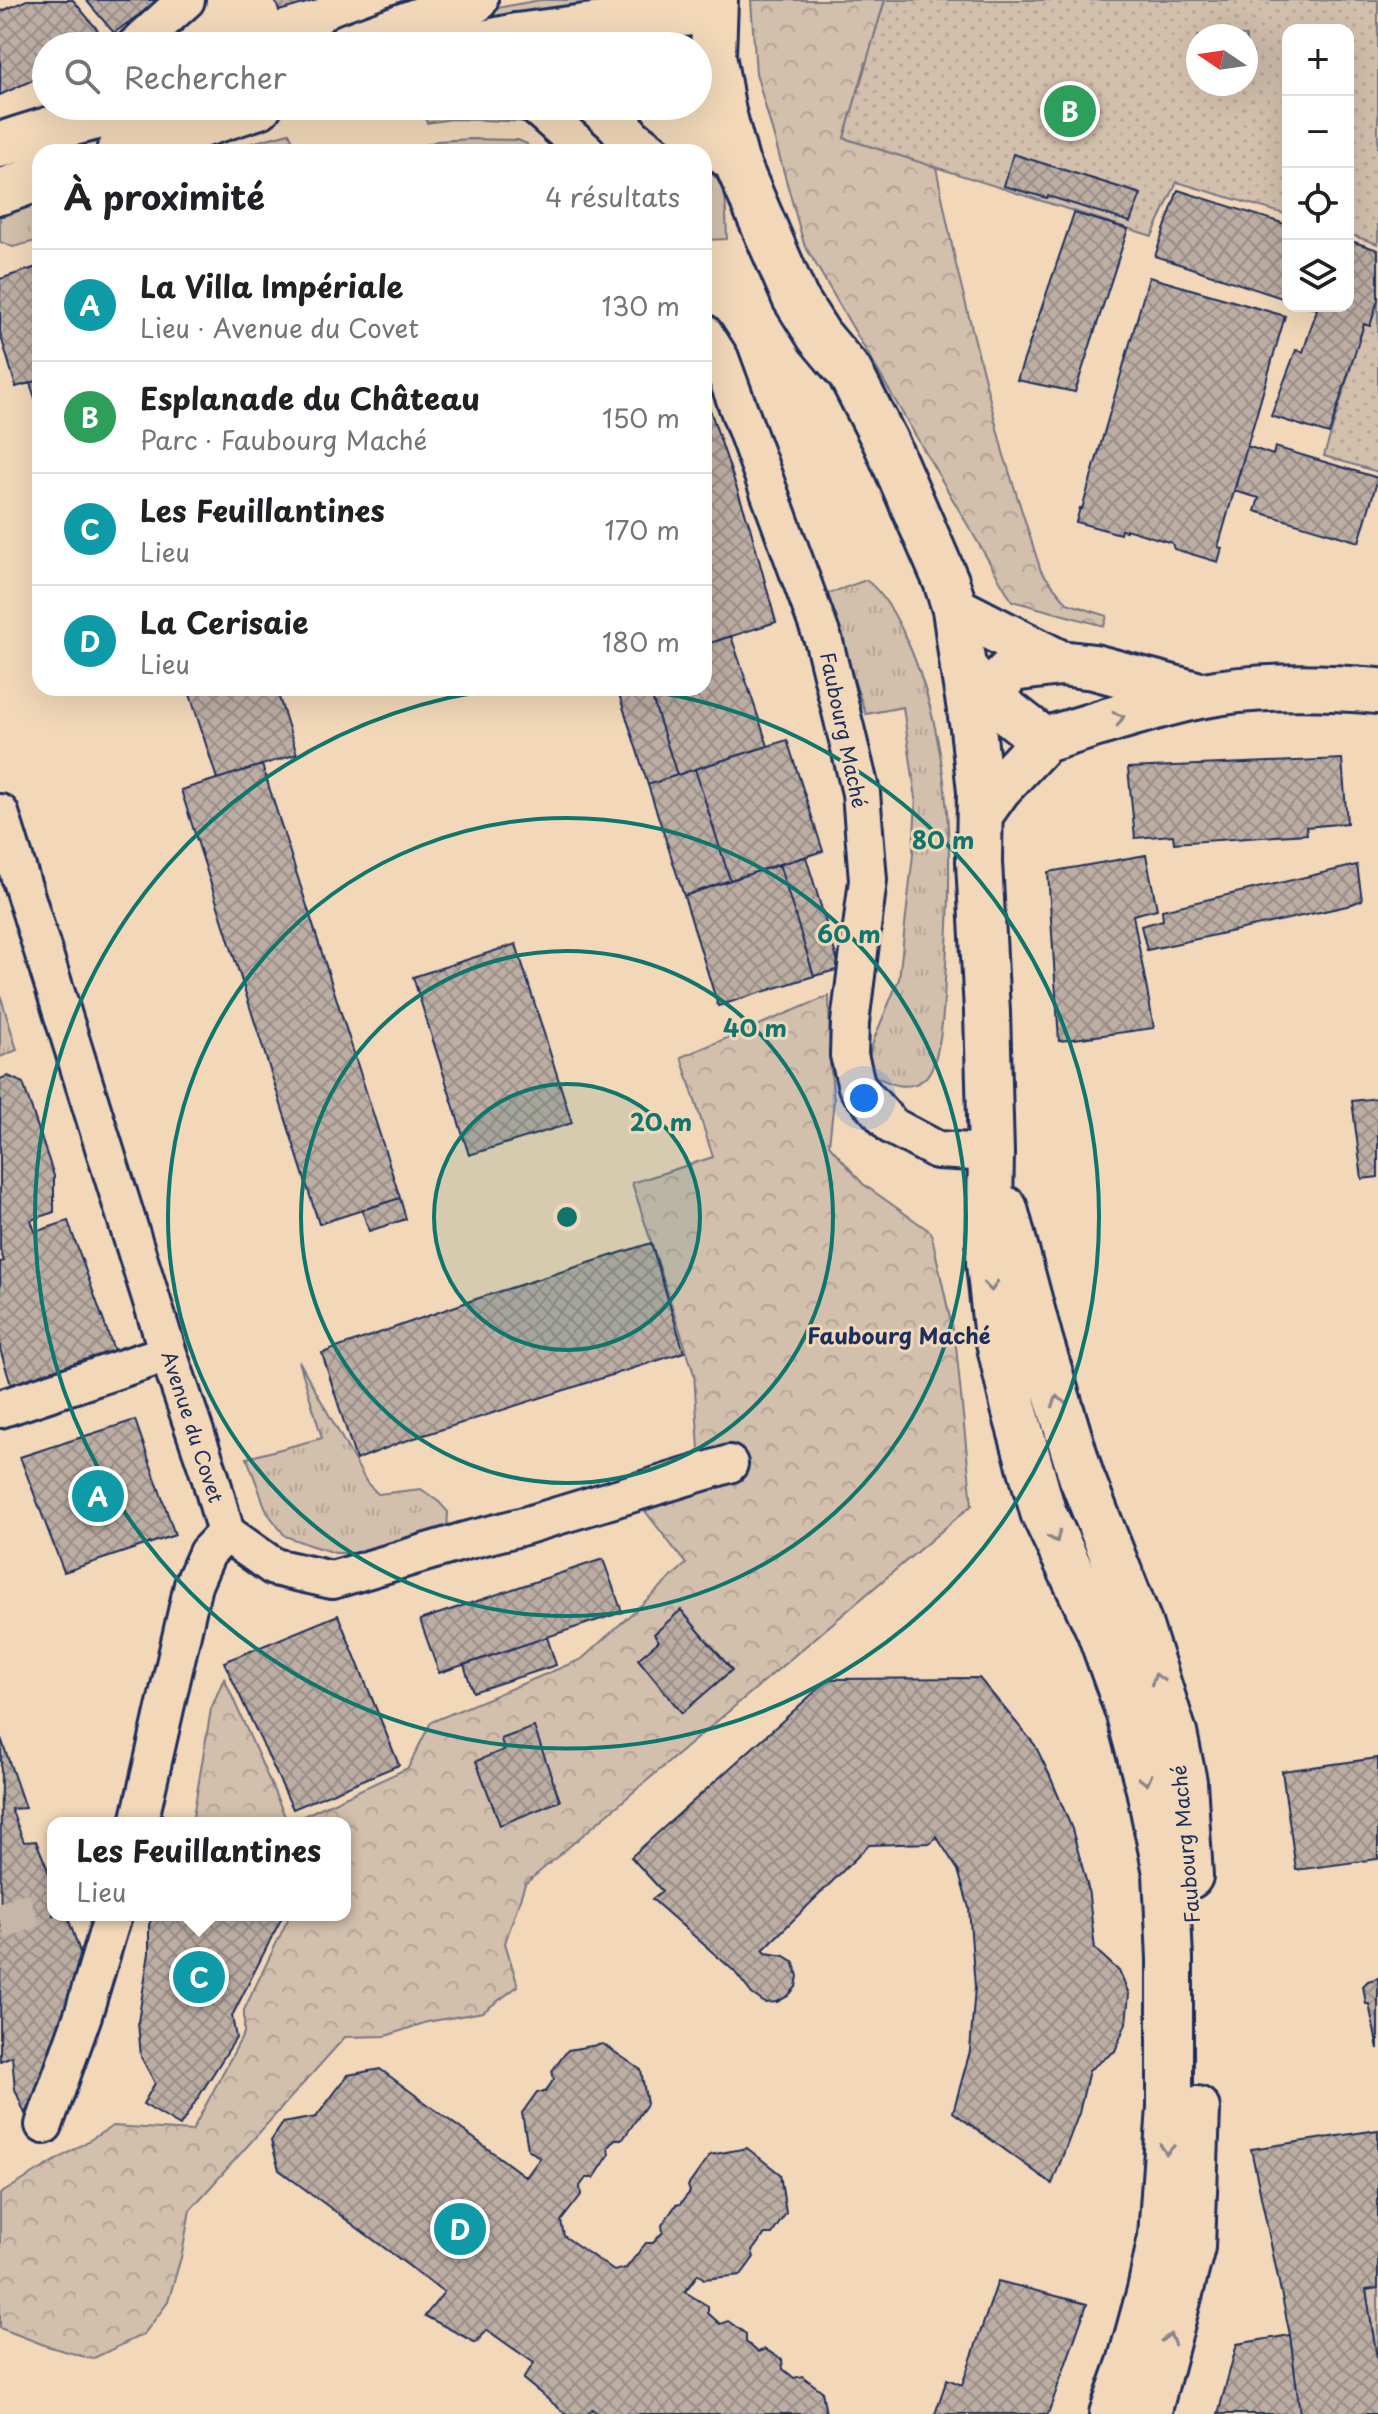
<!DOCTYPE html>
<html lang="fr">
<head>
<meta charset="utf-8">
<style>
  :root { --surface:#fff; --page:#f6f6f6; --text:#202124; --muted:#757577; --line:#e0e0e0; --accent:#7c3aed }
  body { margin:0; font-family:"Playpen Sans",sans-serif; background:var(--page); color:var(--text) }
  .controls { position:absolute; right:24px; top:24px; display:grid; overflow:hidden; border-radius:16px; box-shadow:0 8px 32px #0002 }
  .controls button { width:72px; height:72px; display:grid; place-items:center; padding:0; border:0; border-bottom:2px solid var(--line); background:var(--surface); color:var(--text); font:40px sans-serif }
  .compass { position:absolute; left:1186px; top:24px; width:72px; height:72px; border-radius:50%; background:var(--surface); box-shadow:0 8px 32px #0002; rotate:283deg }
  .you { position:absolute; left:864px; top:1098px; width:28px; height:28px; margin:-20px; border:6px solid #fff; border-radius:50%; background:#1a73e8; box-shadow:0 0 0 12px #1a73e833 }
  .badge { display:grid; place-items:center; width:52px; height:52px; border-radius:50%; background:var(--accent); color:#fff; font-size:26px; font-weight:700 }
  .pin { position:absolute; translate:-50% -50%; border:4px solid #fff; box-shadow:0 2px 8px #0006 }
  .popup { position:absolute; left:47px; top:1817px; width:304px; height:104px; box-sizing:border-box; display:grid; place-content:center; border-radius:16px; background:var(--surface); filter:drop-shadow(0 2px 6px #0005); font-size:26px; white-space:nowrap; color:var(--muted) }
  .popup b { font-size:30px; color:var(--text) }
  .popup::after { content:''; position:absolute; left:50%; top:100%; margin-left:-16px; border:16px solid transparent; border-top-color:var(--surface) }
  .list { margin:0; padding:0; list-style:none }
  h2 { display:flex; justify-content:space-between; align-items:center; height:104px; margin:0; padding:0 32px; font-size:34px }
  h2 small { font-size:26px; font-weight:400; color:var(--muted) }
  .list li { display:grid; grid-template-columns:52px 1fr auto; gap:24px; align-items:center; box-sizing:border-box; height:112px; padding:0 32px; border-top:2px solid var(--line) }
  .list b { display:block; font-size:30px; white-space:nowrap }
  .list p { margin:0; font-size:26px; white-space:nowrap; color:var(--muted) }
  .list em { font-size:26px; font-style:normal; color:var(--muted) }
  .icon { flex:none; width:44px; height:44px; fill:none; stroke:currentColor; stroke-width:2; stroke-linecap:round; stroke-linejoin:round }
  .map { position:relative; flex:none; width:1378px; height:2414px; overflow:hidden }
  .search { position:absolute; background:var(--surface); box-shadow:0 8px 32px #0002; left:32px; top:32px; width:680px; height:88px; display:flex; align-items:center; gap:20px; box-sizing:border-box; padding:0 28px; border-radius:44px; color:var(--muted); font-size:30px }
  .panel { position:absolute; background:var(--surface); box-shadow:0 8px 32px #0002; left:32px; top:144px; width:680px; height:552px; border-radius:24px }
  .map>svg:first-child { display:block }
</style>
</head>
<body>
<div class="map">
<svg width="1378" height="2414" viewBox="0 0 1378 2414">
  <defs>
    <pattern id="grass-tufts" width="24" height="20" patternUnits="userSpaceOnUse" patternTransform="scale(2)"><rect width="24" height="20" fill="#d2bfac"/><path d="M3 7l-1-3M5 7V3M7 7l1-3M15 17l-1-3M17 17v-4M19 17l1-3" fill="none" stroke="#b4a496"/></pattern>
    <pattern id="forest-crowns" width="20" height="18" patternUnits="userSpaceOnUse" patternTransform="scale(2)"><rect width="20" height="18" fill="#d2bfac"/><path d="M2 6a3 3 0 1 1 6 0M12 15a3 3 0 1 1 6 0" fill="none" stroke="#b4a496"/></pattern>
    <pattern id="park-dots" width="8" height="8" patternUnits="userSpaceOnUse" patternTransform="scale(2)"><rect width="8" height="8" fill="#d2bfac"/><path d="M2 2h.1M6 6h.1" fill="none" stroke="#b4a496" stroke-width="1.8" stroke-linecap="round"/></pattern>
    <pattern id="building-cross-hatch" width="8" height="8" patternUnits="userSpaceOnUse" patternTransform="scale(2)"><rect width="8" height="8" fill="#bdaea3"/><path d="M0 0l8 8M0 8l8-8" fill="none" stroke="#998e88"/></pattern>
  </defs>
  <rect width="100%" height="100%" fill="#f2d8b9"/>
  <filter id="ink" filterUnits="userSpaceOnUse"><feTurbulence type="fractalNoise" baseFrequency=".0125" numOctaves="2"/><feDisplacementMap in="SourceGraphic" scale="16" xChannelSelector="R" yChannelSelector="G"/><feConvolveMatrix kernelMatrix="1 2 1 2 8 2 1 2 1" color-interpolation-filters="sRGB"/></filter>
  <g filter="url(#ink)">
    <path fill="url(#grass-tufts)" stroke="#767785" stroke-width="2" d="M540,0h89l-176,34 -38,12h-32l119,-39z
      M421,106h97l14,16 -80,-3 -25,4z
      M550,106h50l-12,11 -12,6z
      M289,133l8,16 -1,3h-78z
      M471,139l47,1 9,4 1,8h-122l31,-11z
      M704,165l21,23 2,51 -23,1z
      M40,200v40l-27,7 -13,-5v-28z
      M866,580c20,15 33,41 43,65 45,106 44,221 36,335 -1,22 -3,84 -21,99 -15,13 -36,5 -50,-4l-5,-18 5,-18 25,-60 14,-125 3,-55 -13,-92 -37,7 -42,-119z
      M0,994l17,56 -17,7z
      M299,1361l68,122 11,11 43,-5 18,13 9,10 -1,19 -65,22h-47l-26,-8 -24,-9 -18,-24 -20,-54 75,-20z
      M1378,2288v76l-12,-74z"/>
    <path fill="url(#forest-crowns)" stroke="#767785" stroke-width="2" d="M751,0h134l-41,138 92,29 20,98 47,187 38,119 26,32 40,13 -3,10 -92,-25 -208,-357 -48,-171z
      M829,996l1,67 4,37 -5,45 34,39 68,48 25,114 16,159 -447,379 -20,59 13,43 -35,26 -56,10 -41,14 -41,1 -155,173 -8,44 -14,48 -24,32 -52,25 -45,-13 -47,-18v-134l113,-68 79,5 52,-98v-23l46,-95h55v-92h-57l120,-55 23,-46 151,-63 104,-95 -41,-53 37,-14 17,-48 -5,-75 -62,-191 81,-26 -32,-100z
      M224,1678l64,145h-96l19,-114z"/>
    <path fill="url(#park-dots)" stroke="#767785" stroke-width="2" fill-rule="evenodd" d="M885,0h493v244l-30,-10v-204h-60v185l-111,-33 -25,54 -308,-98zM1198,36h48v48h-48z
      M1378,300v172l-54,-16 40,-132 6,1z"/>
    <path fill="url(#building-cross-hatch)" stroke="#1b2f5e" stroke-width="2" d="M27,0h46l37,45 -64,1v28l-46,21v-83z
      M86,0h73l-45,33z
      M275,0h42l-38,11z
      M1013,154l128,40 -11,28 -82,-26 -1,2 -43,-12z
      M1178,190l110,35v75l-133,-44z
      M1074,213l54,16 -53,163 -58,-12z
      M1348,240l30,10v50l-8,26 -6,-2 -35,110 -58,-18 25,-66 7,2 14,-43 -10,-3h41z
      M40,266v114l-24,7 -16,-54v-54z
      M1149,277l136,39 -67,231 4,1 -4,14 -44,-13 -2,-6 -46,-14v2l-5,-1 -1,4 -44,-12 4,-14 2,1z
      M40,380v33l-10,-30z
      M704,398h2l44,129 26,95 -72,23z
      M1247,446l26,9 2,-8 103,31 -19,64 -104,-31 4,-13 -25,-7z
      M731,636l37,110 -91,29 -28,-87h55v-43z
      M188,688h88l21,66 -80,25z
      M617,688h32l28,87 -29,10z
      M787,740l36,111 -93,29 -35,-111z
      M1342,759l5,64 -41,4 1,7 -133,9 -1,-8 -38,3 -7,-70z
      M262,765l138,433 -81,26 -138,-434z
      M695,769l35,111 -46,16 -36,-111z
      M1146,855l11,54 -24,6 21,113 -95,13 -11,-169z
      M806,857l34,112 -26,7 -35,-112z
      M779,864l35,112 -96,30 -34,-110z
      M1357,865l5,35 -15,6 -200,44 -6,-24 22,-6 -1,-10z
      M516,944l56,179 -103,32 -56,-178z
      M8,1076l15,7 31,93v36l-23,8 4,12 33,-11 47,132 -104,32 -11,-36v-87l4,-1 -4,-11v-171z
      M1378,1098v79l-16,2 -10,-78z
      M400,1198l6,21 -37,12 -7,-21z
      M651,1243l33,109 -285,91 -43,17 -34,-107 151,-53z
      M135,1420l40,115 -111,37 -44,-115z
      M603,1559l19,53 -183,61 -19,-53z
      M681,1610l51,60 -50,43 -44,-54 21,-18 -5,-7z
      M338,1615l61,150 -106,44 -69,-147z
      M547,1637l9,28 -83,27 -9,-27z
      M979,1678l56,67 15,31 22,53 16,59 7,61 24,22 10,23 -3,29 -11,28 -26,19 -10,43 -27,71 -99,-72 17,-61 5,-64 -6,-79 -11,-38 -22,-34 -5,7 -62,2 -106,105 3,3 19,3 8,5 5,15 -2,11 -8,9 -11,6 -12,1 -13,-9 -18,-23 -82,-72 10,-8 -31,-34 198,-178z
      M534,1727l26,74 -60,24 -24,-64 28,-11 -3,-11z
      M1,1738l24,70 -14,1 13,33 12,-1 17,41v33h14l14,40 1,19 -22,51v13l-11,30 -10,15 -14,31 -10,-25 -3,-33 -12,5z
      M1378,1758v101l-82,11 -14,-99z
      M153,1915h130l-51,101 4,22 -56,88 -37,-22 12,-21 -14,-26 -3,-35 11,-69v-28z
      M1378,1978v71l-9,-45h-3l-3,-18 5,-5z
      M603,2044l38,26 6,34 -24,35h-8l-7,8 1,8 -15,23h-8l-6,8 1,9 -20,26 3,15 50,35 12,-3 20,-25h7l10,-11 -1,-7 14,-20 4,-1 10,-12 -2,-6 22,-31 37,-7 33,26 6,39 -14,21h-7l-13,17 2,6 -13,18 -37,4 -6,-5 -13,18 23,14v7l12,11 8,-3 18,13v8l12,10 7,-3 17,11 1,9 11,9 8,-2 20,15 4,23h-228l-6,-5 -4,5h-22l-43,-35 11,-16 -47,-33 -11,13 -51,-27 19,-24 -165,-122 -8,-29 12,-18 33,-6 32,-42 32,-6 146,108 14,-19 -12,-9 -6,-36 15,-21h8l9,-13 -2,-8 16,-21z
      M1378,2130v158l-12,2 12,74v50h-78l-10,-79 -39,-186z
      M998,2281l89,23 -39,110h-113l12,-35 15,6z
      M1290,2335l10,79h-82l19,-70z"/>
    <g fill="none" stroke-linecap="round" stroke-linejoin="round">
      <path stroke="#c7b6a7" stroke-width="36" stroke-dasharray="36 18" stroke-linecap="butt" d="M0,1921l53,-18"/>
      <defs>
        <path id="minor" d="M135,46l51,-46
          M535,106l52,46
          M704,333l16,25 104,284 37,151 7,87 -18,143 -1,32 8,32 35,39 45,24 54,3
          M0,813l168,540 42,123 16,57 48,34 58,13 133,-39 59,-15 205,-62
          M0,1409l168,-56
          M139,1823l54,-238 14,-32 19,-20
          M44,2125l39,-110 30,-100"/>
        <path id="tertiary" d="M517,36l197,-26
          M963,667l10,61 7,63 -1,71 8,150 4,141 -2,110 7,66 18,79 29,104 56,118 29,81 21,78 17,84 4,86v148l-9,130 -11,53 -20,73 -18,51
          M981,813l17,-24 46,-49
          M1005,1209l35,131 41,136 57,144 36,113 10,49 6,94
          M1148,2414l44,-167 5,-138"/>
        <path id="secondary" d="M715,0l-2,55 10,57 13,49 59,137 24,38 31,37 36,70 60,138 9,28 8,58 23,28 58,45c52,-15 103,-33 155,-44 56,-11 123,-10 179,-5
          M348,46l127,-46
          M469,46l48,-10 25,10
          M663,106l73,55
          M0,145c51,-17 100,-31 153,-39
          M119,152l140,-46
          M0,192l40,-14
          M955,609l105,54
          M986,695l26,-26 48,-6 34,4 102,27"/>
      </defs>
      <use href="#minor" stroke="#1b2f5e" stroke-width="42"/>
      <use href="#tertiary" stroke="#1b2f5e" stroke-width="50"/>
      <use href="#secondary" stroke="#1b2f5e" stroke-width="50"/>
      <use href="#minor" stroke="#f2d8b9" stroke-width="36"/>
      <use href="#tertiary" stroke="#f2d8b9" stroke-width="44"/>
      <use href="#secondary" stroke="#f2d8b9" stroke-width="44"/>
    </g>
    <defs><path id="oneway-chevron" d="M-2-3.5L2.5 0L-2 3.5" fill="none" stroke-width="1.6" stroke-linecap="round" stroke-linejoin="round" transform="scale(2)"/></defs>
    <g stroke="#86848c">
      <use href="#oneway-chevron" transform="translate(1119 718) rotate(-17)"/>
      <use href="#oneway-chevron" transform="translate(991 1286) rotate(84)"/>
      <use href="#oneway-chevron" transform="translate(1058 1401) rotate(-107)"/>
      <use href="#oneway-chevron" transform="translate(1055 1537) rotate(65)"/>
      <use href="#oneway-chevron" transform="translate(1157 1679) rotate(-107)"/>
      <use href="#oneway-chevron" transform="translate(1146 1780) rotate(76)"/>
      <use href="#oneway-chevron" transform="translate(1167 2149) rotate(94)"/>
      <use href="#oneway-chevron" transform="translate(1169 2339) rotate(-74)"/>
    </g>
  </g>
  <circle cx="567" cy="1217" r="133" fill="#0f766e" fill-opacity=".12"/>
  <g fill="none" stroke="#0f766e" stroke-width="4">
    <circle cx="567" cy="1217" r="133"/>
    <circle cx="567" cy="1217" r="266"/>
    <circle cx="567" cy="1217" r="399"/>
    <path d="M627 688A532 532 0 1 1 507 688"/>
  </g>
  <g text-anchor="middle" stroke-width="6" stroke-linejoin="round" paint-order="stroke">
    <g font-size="20" fill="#1b2f5e" stroke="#f2d8b9">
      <text transform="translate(843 730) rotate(78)" y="7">Faubourg Maché</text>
      <text transform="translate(192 1427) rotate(72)" y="7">Avenue du Covet</text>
      <text transform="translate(1186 1844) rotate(-95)" y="7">Faubourg Maché</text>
    </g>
    <g font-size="22" font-weight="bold" fill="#1b2f5e" stroke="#f2d8b9">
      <text x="899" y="1344">Faubourg Maché</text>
    </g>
  </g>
  <circle cx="567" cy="1217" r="12" fill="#0f766e" stroke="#f2d8b9" stroke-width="4"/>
  <g font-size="24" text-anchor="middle" font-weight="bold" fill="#0f766e" stroke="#f2d8b9" stroke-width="6" stroke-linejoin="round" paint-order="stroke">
    <text x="943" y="849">80 m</text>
    <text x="849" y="943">60 m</text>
    <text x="755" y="1037">40 m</text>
    <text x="661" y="1131">20 m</text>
  </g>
</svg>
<div class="controls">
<button>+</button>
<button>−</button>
<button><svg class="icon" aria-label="locate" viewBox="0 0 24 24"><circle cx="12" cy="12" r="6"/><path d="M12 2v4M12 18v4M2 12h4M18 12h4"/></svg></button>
<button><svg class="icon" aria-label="layers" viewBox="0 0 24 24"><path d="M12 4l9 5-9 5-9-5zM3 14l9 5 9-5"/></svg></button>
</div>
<svg class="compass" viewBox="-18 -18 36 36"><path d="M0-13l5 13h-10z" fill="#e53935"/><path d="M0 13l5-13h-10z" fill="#757577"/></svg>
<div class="you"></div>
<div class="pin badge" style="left:98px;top:1496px;background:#0f9aa8">A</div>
<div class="pin badge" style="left:1070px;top:111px;background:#2e9e5b">B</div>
<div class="pin badge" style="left:199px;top:1977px;background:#0f9aa8">C</div>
<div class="popup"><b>Les Feuillantines</b>Lieu</div>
<div class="pin badge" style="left:460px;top:2229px;background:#0f9aa8">D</div>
<div class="search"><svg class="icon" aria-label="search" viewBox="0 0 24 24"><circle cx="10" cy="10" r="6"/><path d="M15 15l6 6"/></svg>Rechercher</div>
<section class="panel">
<h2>À proximité<small>4 résultats</small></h2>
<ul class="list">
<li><span class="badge" style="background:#0f9aa8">A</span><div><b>La Villa Impériale</b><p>Lieu · Avenue du Covet</p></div><em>130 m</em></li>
<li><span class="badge" style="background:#2e9e5b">B</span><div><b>Esplanade du Château</b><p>Parc · Faubourg Maché</p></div><em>150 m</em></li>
<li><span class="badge" style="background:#0f9aa8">C</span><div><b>Les Feuillantines</b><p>Lieu</p></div><em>170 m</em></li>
<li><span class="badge" style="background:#0f9aa8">D</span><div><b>La Cerisaie</b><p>Lieu</p></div><em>180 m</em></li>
</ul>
</section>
</div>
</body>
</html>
